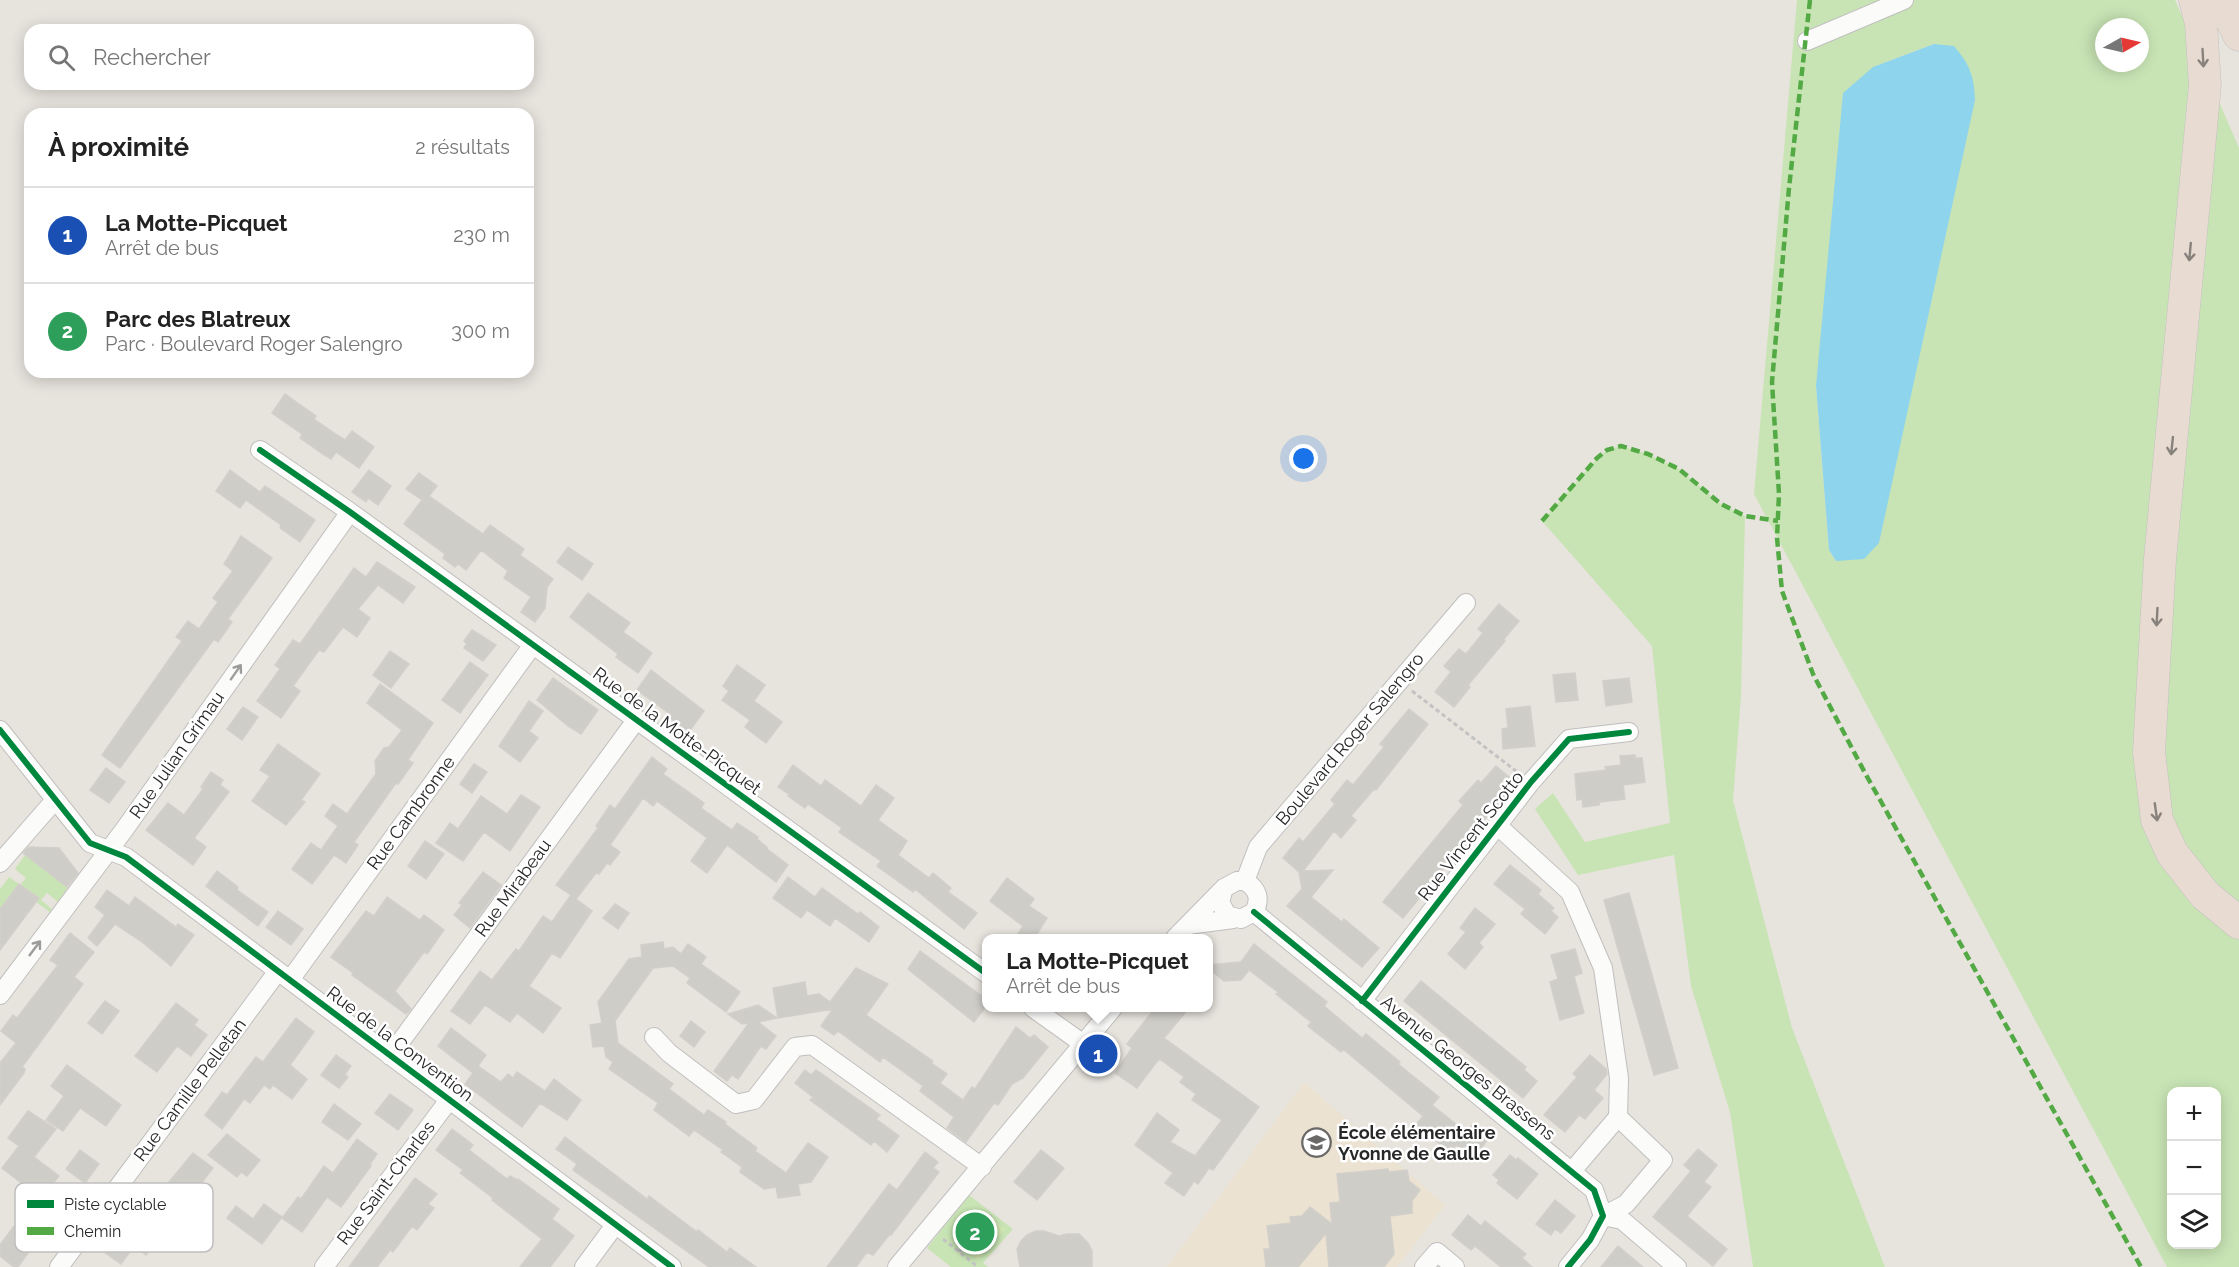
<!DOCTYPE html>
<html lang="fr">
<head>
<meta charset="utf-8">
<style>
  :root { --surface:#fff; --page:#f6f6f6; --text:#222; --muted:#767676; --line:#e0e0e0; --accent:#b45309 }
  body { margin:0; font-family:Raleway,sans-serif; background:var(--page); color:var(--text) }
  .controls { position:absolute; right:18px; bottom:18px; display:grid; overflow:hidden; border-radius:12px; box-shadow:0 3px 15px #0003 }
  .controls button { width:54px; height:54px; display:grid; place-items:center; padding:0; border:0; border-bottom:2px solid var(--line); background:var(--surface); color:var(--text); font:30px sans-serif }
  .compass { position:absolute; left:2095px; top:18px; width:54px; height:54px; border-radius:50%; background:var(--surface); box-shadow:0 3px 15px #0003; rotate:82deg }
  .you { position:absolute; left:1304px; top:459px; width:21px; height:21px; margin:-15px; border:4px solid #fff; border-radius:50%; background:#1a73e8; box-shadow:0 0 0 9px #1a73e833 }
  .badge { display:grid; place-items:center; width:39px; height:39px; border-radius:50%; background:var(--accent); color:#fff; font-size:20px; font-weight:700 }
  .pin { position:absolute; translate:-50% -50%; border:3px solid #fff; box-shadow:0 2px 6px #0006 }
  .popup { position:absolute; left:982px; top:934px; width:231px; height:78px; box-sizing:border-box; display:grid; place-content:center; border-radius:12px; background:var(--surface); filter:drop-shadow(0 2px 4px #0005); font-size:20px; white-space:nowrap; color:var(--muted) }
  .popup b { font-size:22px; color:var(--text) }
  .popup::after { content:''; position:absolute; left:50%; top:100%; margin-left:-12px; border:12px solid transparent; border-top-color:var(--surface) }
  .list { margin:0; padding:0; list-style:none }
  h2 { display:flex; justify-content:space-between; align-items:center; height:78px; margin:0; padding:0 24px; font-size:26px }
  h2 small { font-size:20px; font-weight:400; color:var(--muted) }
  .list li { display:grid; grid-template-columns:39px 1fr auto; gap:18px; align-items:center; box-sizing:border-box; height:96px; padding:0 24px; border-top:2px solid var(--line) }
  .list b { display:block; font-size:22px; white-space:nowrap }
  .list p { margin:0; font-size:20px; white-space:nowrap; color:var(--muted) }
  .list em { font-size:20px; font-style:normal; color:var(--muted) }
  .icon { flex:none; width:33px; height:33px; fill:none; stroke:currentColor; stroke-width:2; stroke-linecap:round; stroke-linejoin:round }
  .map { position:relative; flex:none; width:2239px; height:1267px; overflow:hidden }
  .search { position:absolute; background:var(--surface); box-shadow:0 3px 15px #0003; left:24px; top:24px; width:510px; height:66px; display:flex; align-items:center; gap:15px; box-sizing:border-box; padding:0 21px; border-radius:18px; color:var(--muted); font-size:22px }
  .panel { position:absolute; background:var(--surface); box-shadow:0 3px 15px #0003; left:24px; top:108px; width:510px; height:270px; border-radius:18px }
  .map>svg:first-child { display:block }
</style>
</head>
<body>
<div class="map">
<svg width="2239" height="1267" viewBox="0 0 2239 1267">
  <rect width="100%" height="100%" fill="#e7e3dd"/>
  <path fill="#ebe2d1" d="M1304,1082l141,123 -48,62h-230z"/>
  <path fill="#c8e4b4" fill-rule="evenodd" d="M1797,0h378l64,148v1119h-72l-413,-773zM2104,27h36v36h-36zM1934,44l-98,517 -7,-11 -13,-164 57,-319zM2172,1092h44v152h-44z
    M1621,446l27,8 31,15 42,35 24,12 -4,180 -8,104 59,228 93,239h-132l-23,-155 -39,-126 -17,-131 -96,20 -43,-66 18,-16 32,49 85,-19 -18,-177 -110,-125 55,-63 10,-8z
    M25,855l43,32 -10,15 -11,-9 -6,7 11,9 -2,3 -14,-10 2,-3 -18,-14 6,-7 -11,-9z
    M9,877l10,7 -19,25v-20z
    M969,1195l44,34 -30,34 5,4h-37l-24,-19z"/>
  <path fill="#d4e8b2" d="M993,1219l12,10 -27,31 -12,-10z"/>
  <path fill="#8ed4ec" d="M1934,44l20,2c16,19 20,30 21,54l-96,443 -15,16 -28,2 -7,-11 -13,-164 27,-293 30,-26z"/>
  <path fill="#cfcdc8" stroke="#d2cfca" stroke-width="1.5" d="M285,394l31,22 -2,3 23,16 8,5 7,-9 22,16 -15,21 -23,-16 -5,7 -8,-5 -23,-16 2,-4 -30,-21z
    M230,470l30,22 5,-6 50,34 -15,22 -20,-14 1,-3 -35,-25 -6,8 -24,-17z
    M369,470l22,16 -13,19 -10,-7 -2,4 -14,-10z
    M419,473l18,13 -8,10 54,38 7,-9 34,24 -4,6 33,24 -6,8 -2,21 -10,14 -14,-10 10,-15 -27,-19 4,-7 -27,-21 -15,20 -8,-6 -3,3 -12,-9 2,-4 -41,-30 18,-24 -16,-11z
    M241,536l31,22 -44,61 4,3 -14,20 -4,-3 -94,129 -18,-13 80,-114 -6,-4 12,-16 11,8 19,-27 -5,-4 20,-27 -9,-7z
    M568,547l25,17 -11,16 -25,-18z
    M377,562l38,25 -12,16 -25,-18 -20,24 12,9 -13,19 -14,-10 -19,25 -5,-2 -26,36 7,5 -19,27 -24,-17 23,-32 -5,-4 18,-25 7,4 54,-76 12,9z
    M588,593l42,30 -7,9 29,21 -14,20 -22,-16 2,-3 -48,-37z
    M1499,604l20,17 -15,18 1,2 -37,44 2,2 -16,20 -19,-15 16,-20 -7,-6 15,-17 7,5 17,-21 -5,-4z
    M472,630l24,15 -13,16 -19,-13 3,-4 -3,-3z
    M390,651l19,13 -18,24 -18,-13z
    M470,662l18,13 -28,38 -18,-13z
    M737,665l28,20 -11,16 28,21 -16,21 -21,-16 5,-7 -28,-20 7,-9 -6,-5z
    M651,670l53,41 -15,21 -20,-15 1,-3 -33,-24z
    M1575,673l3,27 -22,2 -3,-27z
    M553,678l45,32 -17,24 -13,-8 -31,-26z
    M1629,678l3,24 -26,4 -3,-25z
    M380,684l53,39 -25,37 5,3 -15,21 -2,-1 -42,59 4,3 -12,18 -12,-8 -22,29 -20,-15 19,-26 10,7 17,-24 -13,-10 8,-12 14,10 29,-40 -1,-13 9,-13 5,-1 13,-17 -35,-27z
    M529,701l14,10 -14,20 9,7 -18,24 -21,-16z
    M1530,706l5,40 -32,3 -1,-20 6,-1 -2,-19z
    M243,707l15,10 -16,23 -15,-11z
    M1409,709l19,15 -52,66 -2,-1 -23,27 5,4 -15,18 -7,-7 -31,40 30,-1 -22,27 31,25 2,-3 35,29 -17,19 -75,-61 15,-17 -3,-17 -16,-14 16,-20 4,4 32,-38 -4,-4 16,-20 6,5 31,-38 -4,-3z
    M278,744l42,30 -19,26 4,2 -19,23 -34,-24 18,-25 -10,-6z
    M1635,755v3h7l3,24 -22,3 2,14 -25,3 -1,3 -16,2 -1,-8 -5,1 -2,-26 31,-4 -1,-3 16,-2 -1,-9z
    M652,757l15,12 -4,5 41,29 -3,5 31,22 5,-7 21,14 -1,2 10,8v2l21,16 -12,17 -49,-37 -20,28 -16,-12 16,-23 -50,-37 -4,5 -10,-8 -33,47 10,7 -10,13 -3,-2 -8,11 -3,-1 -20,26 16,12 -32,47 -8,-5 -23,33 32,22 -18,25 -26,-20 -7,9 -25,-17 -15,19 -19,-13 29,-40 12,9 24,-31 3,2 24,-35 9,6 19,-27 -15,-10 42,-57 -2,-2 14,-21 5,4z
    M474,764l13,8 -15,21 -12,-9z
    M793,765l28,21 4,-6 36,26 15,-21 18,13 -16,22 29,21 -9,14 31,23 4,-5 18,15 -3,4 29,21 -13,16 -49,-40 -2,3 -36,-26 4,-5 -42,-29 3,-4 -34,-24 -3,4 -17,-12 1,-2 -11,-7z
    M1496,766l19,16 -112,136 -20,-16 80,-97 -4,-4 19,-21 3,3z
    M106,768l19,14 -16,21 -19,-13z
    M211,772l12,8 -3,5 9,7 -35,46 12,9 -13,18 -47,-35 22,-27 16,12 19,-26 -2,-2z
    M521,795l19,12 -30,44 -26,-19 -21,29 -27,-18 14,-20 8,6 23,-33 26,18z
    M425,841l19,13 -18,25 -18,-13z
    M29,847l30,1 19,25 -11,14 -44,-34z
    M1510,865l31,25 -3,4 16,14 -3,3 7,6 -13,17 -24,-20 4,-5 -31,-25z
    M217,871l21,16 -1,3 31,22 -10,14 -52,-40z
    M483,872l18,13 -31,43 -16,-13 8,-10 -3,-2z
    M788,877l27,20 7,-9 36,26 2,-2 19,15 -10,15 -34,-24 -5,8 -23,-16 -6,8 -28,-20z
    M1007,878l27,21 -5,7 18,12 -13,21h-19l8,-13 -33,-25z
    M19,884l20,14 -39,52v-41z
    M107,890l22,16 6,-9 41,30 2,-3 16,11 -23,31 -29,-24 -27,-18 -18,22 -9,-8 17,-23 -10,-8z
    M1629,893l49,175 -24,7 -50,-175z
    M387,897l33,23 4,-5 20,15 -17,24 -3,-2 -29,39 16,18 -5,5 -54,-39 1,-2 -22,-16 35,-46 8,5z
    M615,904l14,9 -11,16 -15,-11z
    M1475,908l20,16 -16,19 4,4 -18,22 -17,-15 18,-22 -6,-4z
    M278,911l25,18 -12,16 -25,-18z
    M70,933l24,19 -20,25 9,7 -61,83 3,2 -1,4 -24,32v-42l16,-20 -15,-12 12,-16 4,3 41,-53 -8,-5z
    M663,942l1,7 9,-2 8,7 7,-10 18,13 -5,7 39,28 -14,20 -39,-29 3,-5 -17,-12 -20,2 -38,53 3,22 55,41 -4,5 35,26 4,-5 18,12 -1,2 32,24 -2,3 31,22 22,-30 20,14 -17,25 -13,2 2,11 -22,3 -2,-11 -12,2 -24,-17 2,-5 -21,-15 2,-2 -29,-20 -5,6 -35,-26 4,-7 -49,-34 4,-7 -7,-5 -2,-11 -11,1 -3,-22 12,-2 -4,-21 31,-43 13,-2 -1,-12z
    M1254,944l73,58 -3,4 38,32 4,-4 34,28 -2,2 41,33 -7,8 34,27 7,-8 16,14 -16,20 -17,-13 -6,7 -34,-27 7,-9 -80,-67 -2,3 -33,-26 3,-4 -35,-28 2,-2 -29,-22 -8,10 -17,1 -15,-12v-4l32,-3z
    M1575,949l7,24 -8,3 10,37 -24,7 -10,-38 8,-3 -7,-24z
    M920,951l67,49v5l-13,17 -66,-53z
    M856,968l32,16 -22,31 67,46 -2,2 16,11 -7,9 23,17 9,-13 3,2 41,-62 14,11 4,-3 14,12 -25,31 -11,6 -14,21 -4,-2 -28,39 -19,-14 7,-11 -34,-26 3,-5 -40,-29 -3,5 -42,-31 -4,4 -13,-9 12,-17 -55,9 -5,-30 32,-6 2,14 12,-2 11,8z
    M1421,981l105,86 -2,3 13,11 -14,17 -119,-97z
    M105,1001l14,10 -17,23 -14,-11z
    M176,1003l22,17 -4,5 13,10 -16,21 -14,-10 -20,26 -22,-16z
    M758,1005l19,13 -19,4 18,14 -10,13 -5,-3 -23,33 -6,-4 -5,6 -13,-10 35,-48 -7,1 -14,-10z
    M1155,1008h34l-25,30 95,69 -46,63 -4,-2 -11,16 -4,-3 -10,15 -19,-13 8,-10 -38,-28 22,-32 22,17 -9,12 25,14 27,-36 -30,-20 4,-6 -16,-12 4,-5 -23,-17h-3l-21,28 -22,-15 17,-25 -5,-4z
    M296,1018l18,14 -24,33 17,14 -15,20 -19,-14 -3,4 -6,-4 -14,18 -6,-4 -22,30 -17,-14 17,-23 5,3 29,-38 7,5z
    M691,1021l14,11 -11,15 -14,-11z
    M451,1028l35,27 -8,11 23,16 7,-8 5,4 4,-6 28,19 9,-12 27,21 -14,20 -27,-17 -18,24 -57,-43 8,-11 -35,-27z
    M336,1055l15,11 -6,8 3,3 -9,11 -18,-13z
    M1590,1055l16,14 1,5 -13,16 9,8 -18,21 -6,-4 -14,17 -21,-17 33,-38 -4,-3z
    M67,1065l54,40 -15,21 -26,-18 -17,23 -17,-11 18,-24 -13,-10z
    M805,1070l6,5 5,-5 64,45 -4,4 23,17 -12,16 -13,-11 -3,4 -61,-45 3,-3 -18,-14z
    M390,1094l23,16 -15,20 -23,-17z
    M334,1104l27,20 -13,16 -26,-18z
    M28,1111l28,18 -22,28 25,19 -18,22 -39,-30 17,-22 -11,-8z
    M452,1129l21,16 -4,5 38,29 3,-3 7,4 1,-1 41,30 -7,10 22,17 -24,31h-30l22,-28 -50,-39 1,-2 -33,-25 3,-3 -27,-20z
    M227,1134l33,26 -13,16 -6,-4 -4,5 -29,-22z
    M565,1137l82,62 2,-3 48,36 1,-2 29,22 3,-4 26,19h-47l-136,-97 4,-6 -21,-15z
    M357,1139l20,15 -7,10 1,2 -30,41 -14,-10 -25,35 -20,-14 16,-21 3,2 23,-33 9,7z
    M1698,1149l19,16 -13,17 7,5 -24,29 40,33 -14,17 -60,-49 38,-46 -7,-6z
    M80,1150l19,14 -14,19 -19,-14z
    M1041,1150l23,18 -27,32 -23,-18z
    M925,1152l13,10 -5,6 6,4 -48,63 -1,-1 -17,21 -6,-3 -11,15h-29l62,-83 8,6z
    M193,1153l20,15 -17,22 -4,-2 -22,30 3,2 -27,35 -12,-9 -13,18 -18,-13 14,-19 11,8 29,-39 -2,-2z
    M1510,1155l6,5 2,-2 20,16 -21,25 -20,-16 2,-3 -6,-5z
    M1388,1169l1,3 18,-2 2,11 11,9 -8,11v12l-22,3 4,38 -10,13h-55l-3,-34 -28,34h-32l-2,-18h6l-3,-23 24,-3 -1,-6 12,-1 8,-9 22,17 -2,-21 10,-1 -3,-28z
    M415,1178l22,16 -9,10 6,4 -17,22 -5,-4 -19,26 -3,-2 -13,17h-28z
    M50,1198l15,11 -7,9 6,5 -9,12 -9,-7 -28,39h-4l-14,-11v-11l14,-19 9,6z
    M1555,1200l20,16 -14,17 -6,-4 -4,6 -15,-11z
    M264,1204l18,13 -20,27 -35,-26 9,-12 17,13z
    M1468,1215l13,11 4,-5 41,33 -4,4 10,9h-31l-26,-21 -4,4 -19,-15z
    M1036,1231h8l15,5 8,-2h12l9,9 4,8v16h-72l-3,-18 4,-8 6,-6z
    M1618,1246l25,21h-42z"/>
  <g fill="none" stroke-linecap="round" stroke-linejoin="round">
    <defs>
      <path id="street" d="M1807,41l97,-41
        M260,450l90,62 637,462
        M0,730l90,113 36,14 546,410
        M1498,826l72,66 33,76 16,110 -1,39 -46,54
        M0,863l55,-63
        M1245,881l13,-34 208,-244
        M1254,912l340,278 9,26 -13,24 -22,27
        M1188,925l45,-6
        M1175,938l49,-50 13,-7h8c13,8 16,18 9,31l-13,7 -14,-4 -7,-13 4,-14
        M290,980l242,-334
        M0,995l124,-165 226,-318
        M1362,1001l169,-219 38,-43 60,-7
        M1033,1008l49,35
        M654,1037l15,16 67,51 18,-4 41,-53 17,-2 170,122
        M390,1056l247,-337
        M1603,1216l23,-12 37,-44 -45,-43
        M1603,1216l19,4 55,47
        M59,1267l219,-296
        M324,1267l125,-167
        M584,1267l31,-42
        M897,1267l216,-259
        M1424,1267l13,-15 18,15"/>
      <path id="highway" d="M2195,0l6,23 4,62 -45,474 -11,193 8,68 15,33 33,42 34,28
        M2222,0l17,35"/>
    </defs>
    <use href="#street" stroke="#c0bfbf" stroke-width="20"/>
    <use href="#highway" stroke="#c3c2c0" stroke-width="33"/>
    <path stroke="#c4c3c3" stroke-width="3" stroke-dasharray="4.5 3" stroke-linecap="butt" d="M1412,691l104,80
      M943,1239l35,28
      M959,1252l32,-37"/>
    <use href="#street" stroke="#fbfbfa" stroke-width="18"/>
    <use href="#highway" stroke="#e8dbd2" stroke-width="32"/>
    <path stroke="#53aa44" stroke-width="4.5" stroke-dasharray="9 4.5" stroke-linecap="butt" d="M1810,0l-21,188 -17,194 7,112 -2,44 5,53 31,83 52,99 276,494
      M1542,521l55,-63 10,-8 14,-4 27,8 31,15 42,35 24,12 33,5"/>
    <defs>
      <path id="cycleway" d="M260,450l90,62 637,462
        M0,730l90,113 36,14 546,410
        M1254,912l340,278 9,26 -13,24 -22,27
        M1362,1001l169,-219 38,-43 60,-7"/>
    </defs>
    <use href="#cycleway" stroke="#fff" stroke-width="10"/>
    <use href="#cycleway" stroke="#00873e" stroke-width="6"/>
  </g>
  <defs><path id="oneway-shaft" d="M-6 0H5M1.5-3L5.5 0L1.5 3" fill="none" stroke-width="1.6" stroke-linecap="round" stroke-linejoin="round" transform="scale(1.5)"/></defs>
  <g stroke="#88827d">
    <use href="#oneway-shaft" transform="translate(2203 58) rotate(87)"/>
    <use href="#oneway-shaft" transform="translate(2190 252) rotate(95)"/>
    <use href="#oneway-shaft" transform="translate(2172 446) rotate(96)"/>
    <use href="#oneway-shaft" transform="translate(2157 617) rotate(93)"/>
    <use href="#oneway-shaft" transform="translate(2156 812) rotate(82)"/>
  </g>
  <g stroke="#9c9c9c">
    <use href="#oneway-shaft" transform="translate(236 672) rotate(-55)"/>
    <use href="#oneway-shaft" transform="translate(35 948) rotate(-53)"/>
  </g>
  <defs>
    <symbol id="school-ring" viewBox="-11 -11 22 22"><circle r="9.5" fill="#fff" stroke="#6b6967" stroke-width="1.5"/><path d="M0-5L7-2L0 1L-7-2ZM-4 1L0 2.5L4 1V4Q0 6-4 4Z" fill="#6b6967"/></symbol>
  </defs>
  <g fill-rule="evenodd">
    <use href="#school-ring" x="1300" y="1126" width="33" height="33"/>
  </g>
  <g text-anchor="middle" stroke-width="5" stroke-linejoin="round" paint-order="stroke">
    <g font-size="18" fill="#282828" stroke="#fff">
      <text transform="translate(677 731) rotate(36)" y="6">Rue de la Motte-Picquet</text>
      <text transform="translate(1350 739) rotate(-50)" y="6">Boulevard Roger Salengro</text>
      <text transform="translate(177 755) rotate(-55)" y="6">Rue Julian Grimau</text>
      <text transform="translate(411 813) rotate(-54)" y="6">Rue Cambronne</text>
      <text transform="translate(1471 836) rotate(-52)" y="6">Rue Vincent Scotto</text>
      <text transform="translate(513 888) rotate(-54)" y="6">Rue Mirabeau</text>
      <text transform="translate(400 1044) rotate(37)" y="6">Rue de la Convention</text>
      <text transform="translate(1468 1068) rotate(39)" y="6">Avenue Georges Brassens</text>
      <text transform="translate(190 1090) rotate(-53)" y="6">Rue Camille Pelletan</text>
      <text transform="translate(386 1183) rotate(-53)" y="6">Rue Saint-Charles</text>
    </g>
    <g font-size="18" font-weight="bold" fill="#282828" stroke="#fff" text-anchor="start">
      <text x="1338" y="1139">École élémentaire<tspan x="1338" dy="21">Yvonne de Gaulle</tspan></text>
    </g>
  </g>
  <rect x="15" y="1183" width="198" height="69" rx="9" fill="#fff" stroke="#bebebe" stroke-width="1.5"/>
  <rect x="27" y="1200" width="27" height="8" fill="#00873e"/>
  <rect x="27" y="1227" width="27" height="8" fill="#53aa44"/>
  <g font-size="16" fill="#282828">
    <text x="64" y="1210">Piste cyclable</text>
    <text x="64" y="1237">Chemin</text>
  </g>
</svg>
<div class="controls">
<button>+</button>
<button>−</button>
<button><svg class="icon" aria-label="layers" viewBox="0 0 24 24"><path d="M12 4l9 5-9 5-9-5zM3 14l9 5 9-5"/></svg></button>
</div>
<svg class="compass" viewBox="-18 -18 36 36"><path d="M0-13l5 13h-10z" fill="#e53935"/><path d="M0 13l5-13h-10z" fill="#767676"/></svg>
<div class="you"></div>
<div class="pin badge" style="left:1098px;top:1054px;background:#1a4fb4">1</div>
<div class="popup"><b>La Motte-Picquet</b>Arrêt de bus</div>
<div class="pin badge" style="left:975px;top:1232px;background:#2e9e5b">2</div>
<div class="search"><svg class="icon" aria-label="search" viewBox="0 0 24 24"><circle cx="10" cy="10" r="6"/><path d="M15 15l6 6"/></svg>Rechercher</div>
<section class="panel">
<h2>À proximité<small>2 résultats</small></h2>
<ul class="list">
<li><span class="badge" style="background:#1a4fb4">1</span><div><b>La Motte-Picquet</b><p>Arrêt de bus</p></div><em>230 m</em></li>
<li><span class="badge" style="background:#2e9e5b">2</span><div><b>Parc des Blatreux</b><p>Parc · Boulevard Roger Salengro</p></div><em>300 m</em></li>
</ul>
</section>
</div>
</body>
</html>
